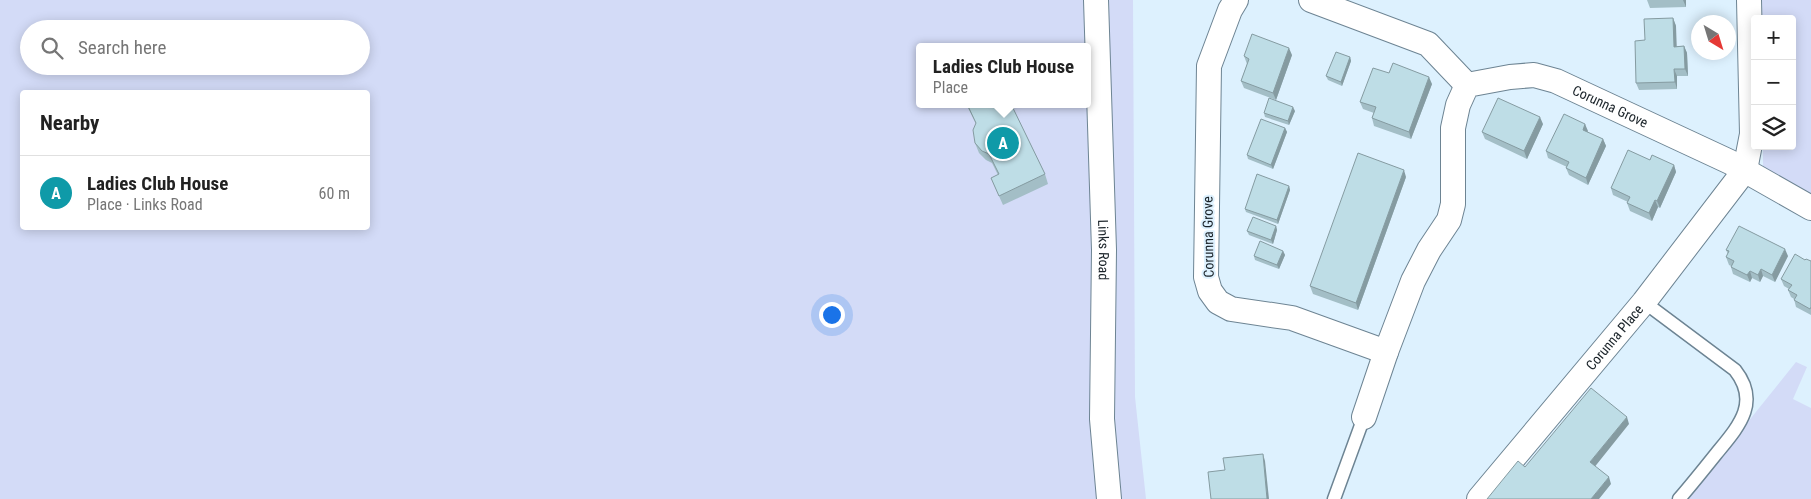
<!DOCTYPE html>
<html lang="en">
<head>
<meta charset="utf-8">
<style>
  :root { --surface:#fff; --page:#f6f6f6; --text:#222; --muted:#767676; --line:#e0e0e0; --accent:#286831 }
  body { margin:0; font-family:"Roboto Condensed",sans-serif; background:var(--page); color:var(--text) }
  .controls { position:absolute; right:15px; top:15px; display:grid; overflow:hidden; border-radius:5px; box-shadow:0 2px 12px #0003 }
  .controls button { width:45px; height:45px; display:grid; place-items:center; padding:0; border:0; border-bottom:1px solid var(--line); background:var(--surface); color:var(--text); font:25px sans-serif }
  .compass { position:absolute; left:1691px; top:15px; width:45px; height:45px; border-radius:50%; background:var(--surface); box-shadow:0 2px 12px #0003; rotate:142deg }
  .you { position:absolute; left:831px; top:314px; width:18px; height:18px; margin:-12px; border:4px solid #fff; border-radius:50%; background:#1a73e8; box-shadow:0 0 0 8px #1a73e833 }
  .badge { display:grid; place-items:center; width:32px; height:32px; border-radius:50%; background:var(--accent); color:#fff; font-size:16px; font-weight:700 }
  .pin { position:absolute; translate:-50% -50%; border:2px solid #fff; box-shadow:0 1px 5px #0006 }
  .popup { position:absolute; left:916px; top:43px; width:175px; height:65px; box-sizing:border-box; display:grid; place-content:center; border-radius:5px; background:var(--surface); filter:drop-shadow(0 1px 4px #0005); font-size:16px; white-space:nowrap; color:var(--muted) }
  .popup b { font-size:19px; color:var(--text) }
  .popup::after { content:''; position:absolute; left:50%; top:100%; margin-left:-10px; border:10px solid transparent; border-top-color:var(--surface) }
  .list { margin:0; padding:0; list-style:none }
  h2 { display:flex; justify-content:space-between; align-items:center; height:65px; margin:0; padding:0 20px; font-size:21px }
  h2 small { font-size:16px; font-weight:400; color:var(--muted) }
  .list li { display:grid; grid-template-columns:32px 1fr auto; gap:15px; align-items:center; box-sizing:border-box; height:75px; padding:0 20px; border-top:1px solid var(--line) }
  .list b { display:block; font-size:19px; white-space:nowrap }
  .list p { margin:0; font-size:16px; white-space:nowrap; color:var(--muted) }
  .list em { font-size:16px; font-style:normal; color:var(--muted) }
  .icon { flex:none; width:28px; height:28px; fill:none; stroke:currentColor; stroke-width:2; stroke-linecap:round; stroke-linejoin:round }
  .map { position:relative; flex:none; width:1811px; height:499px; overflow:hidden }
  .search { position:absolute; background:var(--surface); box-shadow:0 2px 12px #0003; left:20px; top:20px; width:350px; height:55px; display:flex; align-items:center; gap:12px; box-sizing:border-box; padding:0 18px; border-radius:28px; color:var(--muted); font-size:19px }
  .panel { position:absolute; background:var(--surface); box-shadow:0 2px 12px #0003; left:20px; top:90px; width:350px; height:140px; border-radius:5px }
  .map>svg:first-child { display:block }
</style>
</head>
<body>
<div class="map">
<svg width="1811" height="499" viewBox="0 0 1811 499">
  <rect width="100%" height="100%" fill="#ddf1fe"/>
  <path fill="#d3dbf7" fill-rule="evenodd" d="M0,0h1133l2,397 11,102h-1146zM29,29h332v37h-332zM919,47h168v57h-168zM22,92h346v136h-346z
    M1760,0h51v198l-48,-27v-25h29v-127h-31z
    M1796,362l11,5 -14,32 18,9v91h-125z"/>
  <g fill="none" stroke-linecap="round" stroke-linejoin="round">
    <defs>
      <path id="service" d="M1644,302l91,68c26,33 3,57 -19,84 -12,15 -24,30 -37,45
        M1334,499l30,-82"/>
      <g id="minor">
        <path id="s1" d="M1096,0l8,250 -2,169 7,80"/>
        <path d="M1236,0l-6,10 -21,56 -3,211 4,14 8,11 13,7 61,9 94,34"/>
        <path d="M1311,0l117,44 39,41"/>
        <path id="s2" d="M1364,417l22,-65 27,-71 16,-31 20,-30 4,-16v-76l5,-23 9,-20 43,-8 24,-2 22,6 174,81 81,46"/>
        <path id="s3" d="M1479,499l165,-197 101,-132 7,-36 -3,-134"/>
      </g>
    </defs>
    <use href="#service" stroke="#6d8493" stroke-width="15"/>
    <use href="#minor" stroke="#6d8493" stroke-width="26"/>
    <use href="#service" stroke="#fff" stroke-width="12"/>
    <use href="#minor" stroke="#fff" stroke-width="24"/>
  </g>
  <path fill="#a3bec6" d="M1647,0h39v7l-36,1z
    M1673,18l3,8v20h8l3,7 1,23h-11v13l-38,1 -3,-7 9,-43z
    M1292,55l-16,45 -32,-12 -3,-7 6,-17 -3,-8z
    M1350,57l1,4 -9,25 -14,-6 -2,-4z
    M1389,73l43,11 -21,55 -37,-13 -2,-8 2,-5 -11,-4 -3,-7z
    M966,104h45l34,70 3,10 -45,21 -12,-27 7,-3 -6,-12 -6,-3 -7,-7 -4,-10 1,-19z
    M1295,111l-6,14 -24,-8 -1,-4z
    M1543,124l-16,35 -42,-20 -3,-7z
    M1585,124l2,8 16,7 3,7 -18,39 -19,-10 -3,-7 1,-1 -19,-9 -2,-7z
    M1285,128l2,4 -14,37 -25,-10 -1,-4z
    M1650,160l24,5 2,7 -16,36 -2,-1 -6,14 -22,-10 -3,-8 1,-1 -15,-7 -2,-7z
    M1406,177l-48,133 -45,-16 -3,-8z
    M1289,186l1,4 -12,34 -32,-12 -1,-3z
    M1276,226l1,4 -4,14 -24,-9 -2,-4z
    M1726,250l62,6 -13,26 -12,-6 -3,6 -8,-4 -2,4 -17,-8 -2,-7v-1l-2,-1 -3,-8 2,-3z
    M1283,251l2,4 -6,14 -24,-9 -1,-4z
    M1805,260l6,1v54l-15,-8 -2,-8 -3,-2 -3,-7 1,-1 -5,-3 -3,-7z"/>
  <path fill="#859ba1" d="M1683,0h3v7z
    M1673,18l3,8 1,28 -3,-7z
    M1684,46l3,7 1,23 -3,-7z
    M1289,48l3,7 -16,45 -3,-7z
    M1350,57l1,4 -9,25 -1,-4z
    M1674,69l3,7v13l-2,-7z
    M1429,77l3,7 -21,55 -2,-7z
    M1293,107l2,4 -6,14 -1,-4z
    M1540,117l3,7 -16,35 -3,-8z
    M1585,124l3,7 -3,6 -2,-7z
    M1285,128l2,4 -14,37 -2,-4z
    M1603,139l3,7 -18,39 -2,-7z
    M1674,165l2,7 -16,36 -3,-7z
    M1404,170l2,7 -48,133 -2,-7z
    M1289,186l1,4 -12,34 -1,-4z
    M1655,200l3,7 -6,14 -3,-8z
    M1276,226l1,4 -4,14 -2,-4z
    M1785,249l3,7 -13,26 -3,-7z
    M1283,251l2,4 -6,14 -2,-4z
    M1761,269l2,7 -3,6 -2,-7z
    M1750,271l2,7 -2,4 -3,-7z
    M1627,417l2,7 -36,45 -3,-7z
    M1263,454l2,7 4,38h-2z
    M1609,477l2,7 -12,15h-8z"/>
  <path fill="#bedde6" stroke="#859ba1" d="M1673,18l1,29 10,-1 1,23h-11l1,13 -39,1 -1,-42 10,-1 -1,-21z
    M1252,34l37,14 -16,45 -32,-12 8,-22 -5,-3z
    M1336,52l14,5 -9,25 -15,-6z
    M1393,63l36,14 -20,55 -37,-14 4,-11 -16,-5 13,-34 16,5z
    M1269,98l24,9 -5,14 -24,-8z
    M1498,98l42,19 -16,34 -42,-19z
    M967,104h44l34,70 -46,22 -8,-18 8,-4 -10,-20 -7,-3 -7,-8 -2,-13 3,-7z
    M1564,114l21,10 -2,6 20,9 -17,39 -20,-10 3,-6 -23,-11z
    M1261,119l24,9 -14,37 -24,-10z
    M1628,150l22,10 2,-5 22,10 -17,36 -2,-1 -6,13 -22,-10 3,-6 -19,-9z
    M1358,153l46,17 -48,133 -46,-17z
    M1257,174l32,12 -12,34 -32,-11z
    M1253,217l23,9 -5,14 -24,-9z
    M1739,226l46,23 -13,26 -11,-6 -3,6 -8,-4 -3,4 -16,-8 3,-6 -8,-4 3,-6 -3,-1z
    M1260,241l23,10 -6,14 -23,-9z
    M1795,254l10,6 1,-1 5,2v46l-1,2 -16,-9 3,-5 -9,-5 4,-5 -11,-6z
    M1591,388l36,29 -37,45 19,15 -18,22h-104l31,-38 7,6z
    M1263,454l4,45h-56l-3,-27 17,-2 -2,-12z"/>
  <g text-anchor="middle" stroke-width="4" stroke-linejoin="round" paint-order="stroke">
    <g font-size="14" fill="#192228" stroke="#ddf1fe">
      <text dy="5" stroke="none"><textPath href="#s2" startOffset="504">Corunna Grove</textPath></text>
      <text transform="translate(1208 237) rotate(-91)" y="5">Corunna Grove</text>
      <text dy="5" stroke="none"><textPath href="#s1" startOffset="250">Links Road</textPath></text>
      <text dy="5" stroke="none"><textPath href="#s3" startOffset="211">Corunna Place</textPath></text>
    </g>
  </g>
</svg>
<div class="controls">
<button>+</button>
<button>−</button>
<button><svg class="icon" aria-label="layers" viewBox="0 0 24 24"><path d="M12 4l9 5-9 5-9-5zM3 14l9 5 9-5"/></svg></button>
</div>
<svg class="compass" viewBox="-18 -18 36 36"><path d="M0-13l5 13h-10z" fill="#e53935"/><path d="M0 13l5-13h-10z" fill="#767676"/></svg>
<div class="you"></div>
<div class="pin badge" style="left:1003px;top:143px;background:#0f9aa8">A</div>
<div class="popup"><b>Ladies Club House</b>Place</div>
<div class="search"><svg class="icon" aria-label="search" viewBox="0 0 24 24"><circle cx="10" cy="10" r="6"/><path d="M15 15l6 6"/></svg>Search here</div>
<section class="panel">
<h2>Nearby<small></small></h2>
<ul class="list">
<li><span class="badge" style="background:#0f9aa8">A</span><div><b>Ladies Club House</b><p>Place · Links Road</p></div><em>60 m</em></li>
</ul>
</section>
</div>
</body>
</html>
